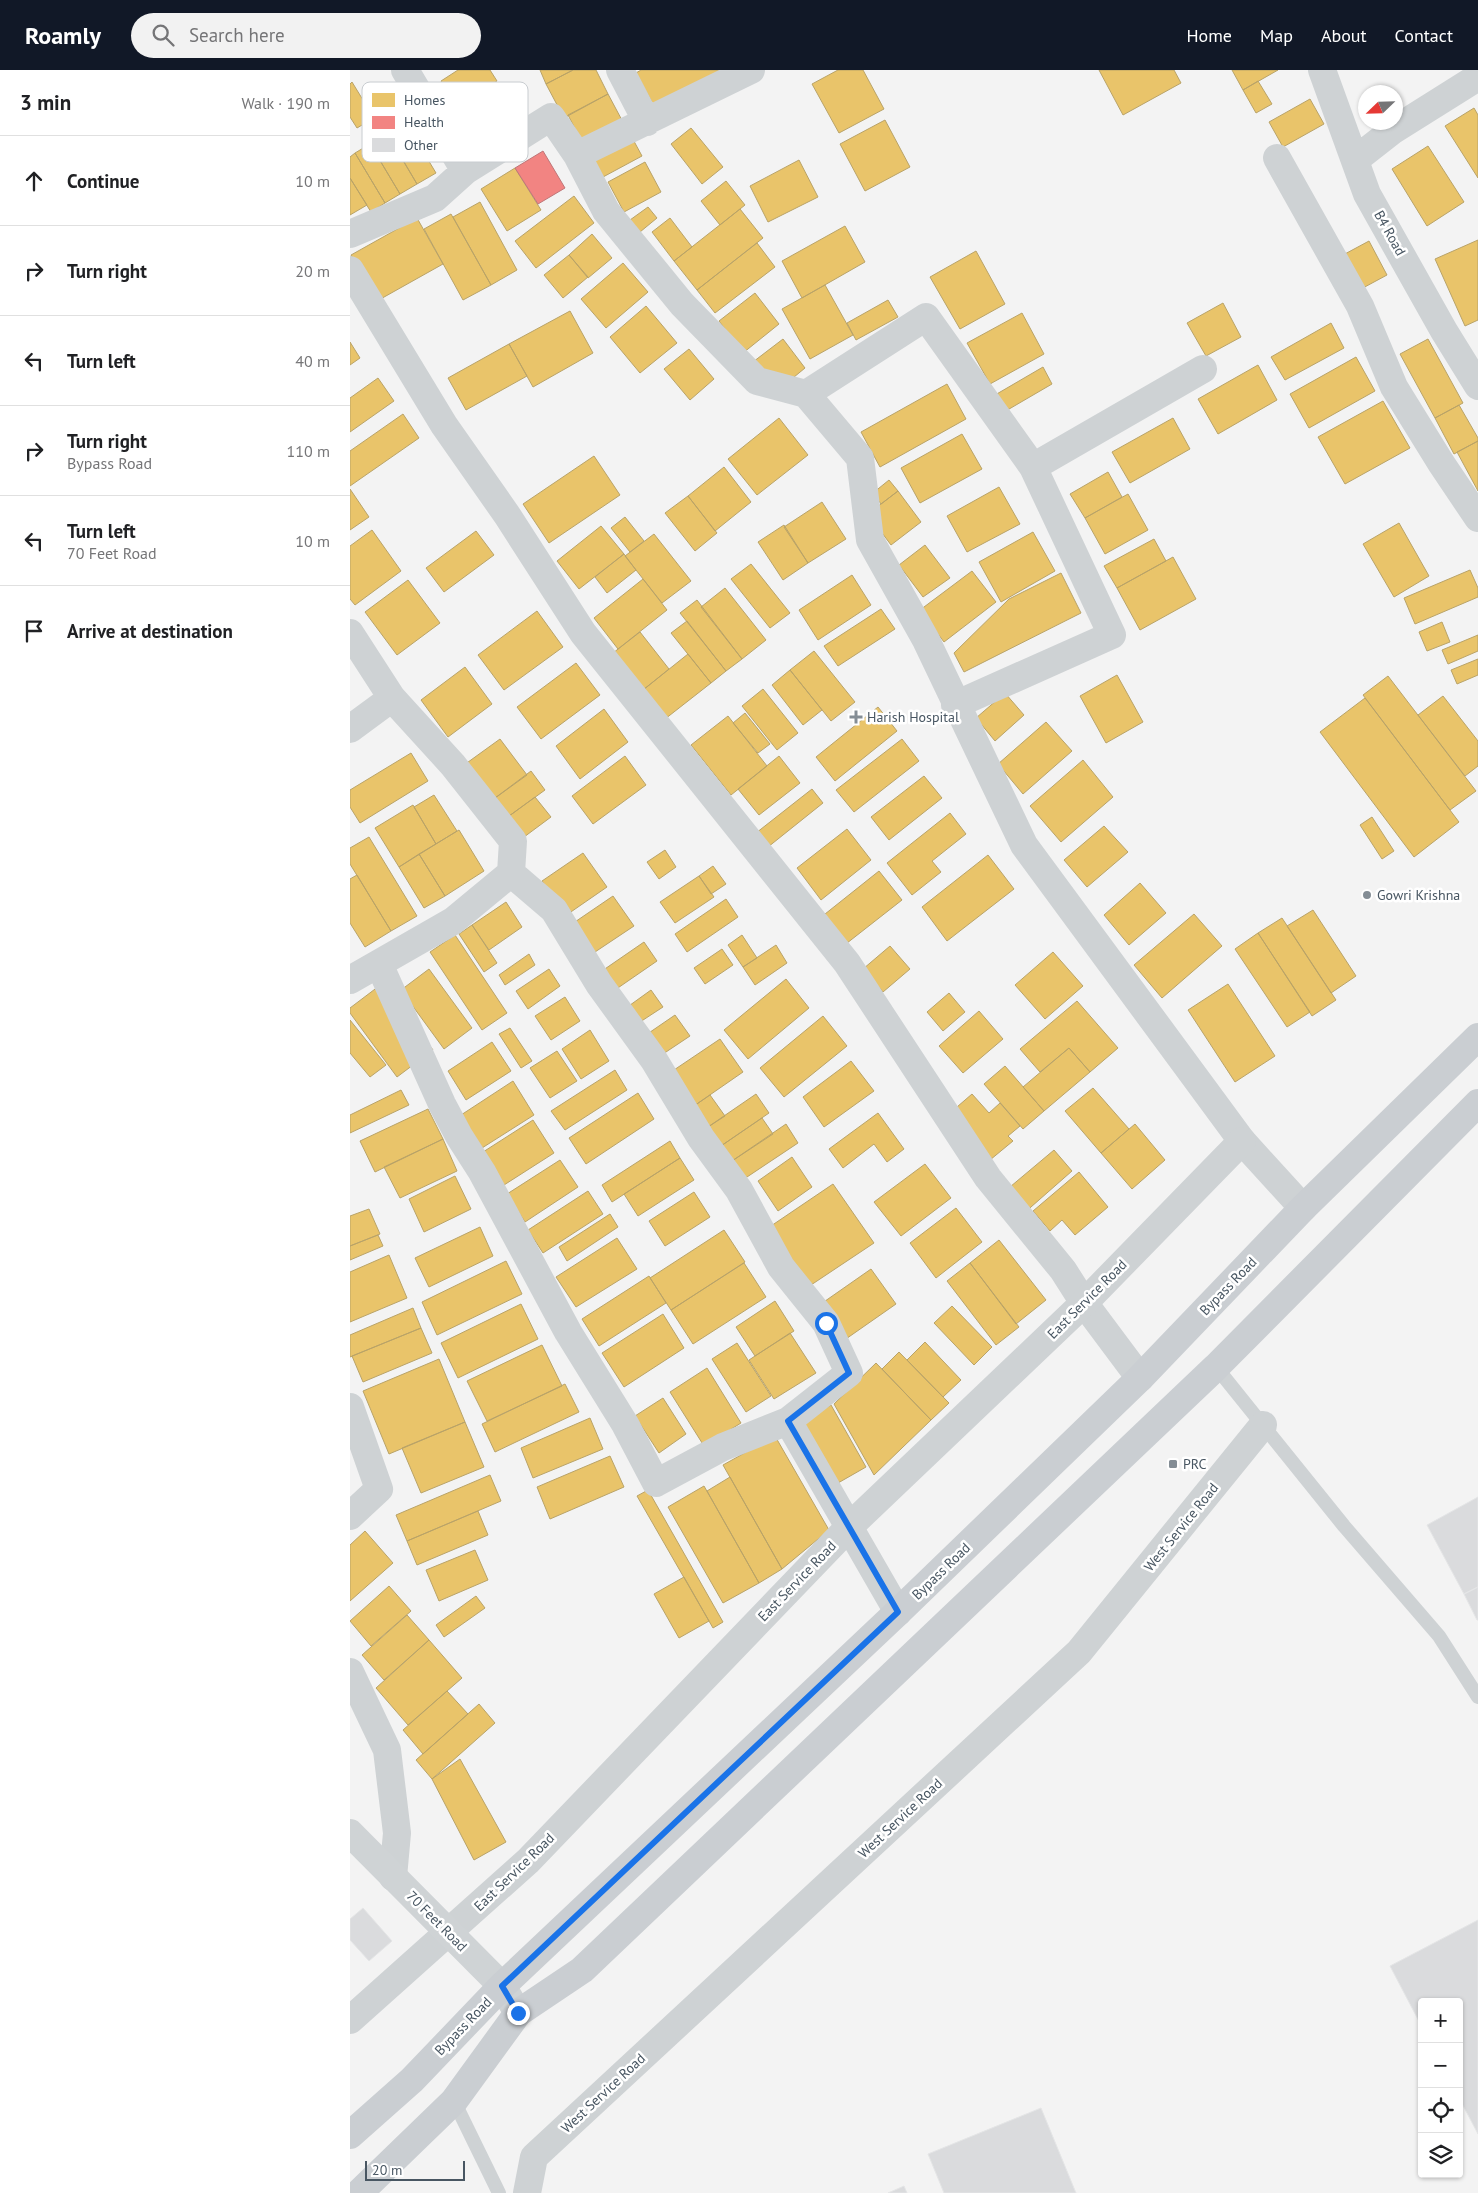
<!DOCTYPE html>
<html lang="en">
<head>
<meta charset="utf-8">
<style>
  :root { --surface:#fff; --page:#f2f2f2; --text:#202124; --muted:#757577; --line:#e0e0e0; --accent:#111827 }
  body { margin:0; font-family:"PT Sans",sans-serif; background:var(--page); color:var(--text) }
  .controls { position:absolute; right:15px; bottom:15px; display:grid; overflow:hidden; border-radius:5px; box-shadow:0 1px 4px #0004 }
  .controls button { width:45px; height:45px; display:grid; place-items:center; padding:0; border:0; border-bottom:1px solid var(--line); background:var(--surface); color:var(--text); font:25px sans-serif }
  .compass { position:absolute; left:1008px; top:15px; width:45px; height:45px; border-radius:50%; background:var(--surface); box-shadow:0 1px 4px #0004; rotate:247deg }
  .scale { position:absolute; left:15px; bottom:12px; width:100px; box-sizing:border-box; padding-left:5px; border:2px solid #485662; border-top:0; font-size:14px; line-height:18px; white-space:nowrap; color:#485662; -webkit-text-stroke:4px #fff; paint-order:stroke }
  .stop { position:absolute; width:15px; height:15px; margin:-11px; border:4px solid #1a73e8; border-radius:50%; background:#fff }
  .stop.end { background:#1a73e8; border-color:#fff; box-shadow:0 1px 5px #0008 }
  .list { margin:0; padding:0; list-style:none }
  h2 { display:flex; justify-content:space-between; align-items:center; height:65px; margin:0; padding:0 20px; font-size:21px }
  h2 small { font-size:16px; font-weight:400; color:var(--muted) }
  .list li { display:grid; grid-template-columns:32px 1fr auto; gap:15px; align-items:center; box-sizing:border-box; height:90px; padding:0 20px; border-top:1px solid var(--line) }
  .list b { display:block; font-size:19px; white-space:nowrap }
  .list p { margin:0; font-size:16px; white-space:nowrap; color:var(--muted) }
  .list em { font-size:16px; font-style:normal; color:var(--muted) }
  .icon { flex:none; width:28px; height:28px; fill:none; stroke:currentColor; stroke-width:2; stroke-linecap:round; stroke-linejoin:round }
  .map { position:relative; flex:none; width:1128px; height:2123px; overflow:hidden }
  header { display:flex; align-items:center; gap:30px; box-sizing:border-box; height:70px; padding:0 25px; background:var(--accent); color:#fff }
  header strong { font-size:24px }
  nav { display:flex; gap:28px; margin-inline-start:auto; font-size:18px }
  .search { width:350px; height:45px; background:var(--page); display:flex; align-items:center; gap:12px; box-sizing:border-box; padding:0 18px; border-radius:28px; color:var(--muted); font-size:19px }
  main { display:flex }
  aside { flex:1; background:var(--surface) }
  .map>svg:first-child { display:block }
</style>
</head>
<body>
<header>
<strong>Roamly</strong>
<div class="search"><svg class="icon" aria-label="search" viewBox="0 0 24 24"><circle cx="10" cy="10" r="6"/><path d="M15 15l6 6"/></svg>Search here</div>
<nav><a>Home</a><a>Map</a><a>About</a><a>Contact</a></nav>
</header>
<main>
<aside>
<h2>3 min<small>Walk · 190 m</small></h2>
<ul class="list">
<li><svg class="icon" aria-label="ahead" viewBox="0 0 24 24"><path d="M12 20V5M6 11l6-6 6 6"/></svg><div><b>Continue</b></div><em>10 m</em></li>
<li><svg class="icon" aria-label="right" viewBox="0 0 24 24"><path d="M7 20v-9h11M14 6l5 5-5 5"/></svg><div><b>Turn right</b></div><em>20 m</em></li>
<li><svg class="icon" aria-label="left" viewBox="0 0 24 24"><path d="M17 20v-9H6M10 6l-5 5 5 5"/></svg><div><b>Turn left</b></div><em>40 m</em></li>
<li><svg class="icon" aria-label="right" viewBox="0 0 24 24"><path d="M7 20v-9h11M14 6l5 5-5 5"/></svg><div><b>Turn right</b><p>Bypass Road</p></div><em>110 m</em></li>
<li><svg class="icon" aria-label="left" viewBox="0 0 24 24"><path d="M17 20v-9H6M10 6l-5 5 5 5"/></svg><div><b>Turn left</b><p>70 Feet Road</p></div><em>10 m</em></li>
<li><svg class="icon" aria-label="arrive" viewBox="0 0 24 24"><path d="M6 21V4h12l-3 4 3 4H6"/></svg><div><b>Arrive at destination</b></div></li>
</ul>
</aside>
<div class="map">
<svg width="1128" height="2123" viewBox="0 0 1128 2123">
  <rect width="100%" height="100%" fill="#f3f3f3"/>
  <path fill="#e9c46a" stroke="#b9a368" d="M108,0h32l7,11 -40,25 -16,-25z
    M190,0h33l-27,14z
    M223,0h23l12,24 -44,24 -18,-34z
    M291,0h80l-66,38 -19,-35z
    M488,0h25l21,39 -45,24 -27,-49z
    M749,0h75l7,13 -58,32z
    M882,0h46l-35,20z
    M908,11l14,23 -16,9 -13,-23z
    M2,12l22,36 -17,10 -7,-11v-33z
    M258,24l16,30 -40,22 -16,-31z
    M960,29l14,25 -41,23 -14,-25z
    M1124,38l4,7v63l-33,-52z
    M535,50l25,47 -45,24 -25,-47z
    M56,53l30,50 -19,11 -30,-50z
    M341,58l32,39 -21,17 -31,-40z
    M279,62l13,24 -39,21 -13,-24z
    M39,66l28,48 -17,10 -28,-47z
    M20,74l30,50 -15,9 -30,-50z
    M1078,76l36,56 -37,24 -35,-57z
    M5,83l30,50 -14,9 -21,-34v-21z
    M449,90l19,37 -50,25 -18,-36z
    M295,92l16,30 -37,20 -16,-30z
    M165,98l26,42 -34,21 -26,-42z
    M0,108l17,27 -17,10z
    M376,111l19,24 -25,20 -19,-24z
    M224,126l20,27 -58,45 -21,-27z
    M130,132l37,68 -26,15 -38,-68z
    M298,137l9,11 -17,14 -10,-12z
    M390,139l23,29 -66,52 -23,-29z
    M101,144l40,71 -28,15 -39,-71z
    M67,148l26,46 -66,37 -26,-46z
    M320,148l22,29 -18,14 -22,-29z
    M495,156l20,36 -63,36 -20,-37z
    M242,164l20,24 -24,20 -19,-23z
    M1128,170v80l-13,6 -30,-67z
    M1019,171l18,34 -26,14 -18,-34z
    M407,173l18,24 -60,46 -18,-23z
    M626,181l29,53 -45,25 -30,-52z
    M219,185l19,22 -25,21 -19,-23z
    M273,193l25,29 -42,36 -25,-29z
    M475,215l28,50 -43,24 -28,-50z
    M405,223l24,31 -36,29 -24,-32z
    M538,230l10,17 -42,23 -9,-17z
    M873,233l18,34 -35,19 -19,-33z
    M296,236l31,37 -37,30 -30,-36z
    M220,241l23,42 -60,34 -24,-43z
    M672,243l22,41 -54,30 -23,-41z
    M981,253l13,25 -59,32 -14,-23z
    M433,269l22,29 -17,14 -39,-17z
    M1078,269l35,64 -28,15 -35,-64z
    M0,272l10,16 -10,7z
    M159,274l18,32 -61,34 -18,-32z
    M339,279l25,30 -24,21 -26,-31z
    M1006,287l19,34 -66,37 -19,-34z
    M908,295l19,35 -59,34 -20,-35z
    M693,297l9,17 -48,28 -9,-17z
    M28,308l16,23 -44,31v-34z
    M597,314l19,35 -86,48 -19,-35z
    M1033,331l27,47 -65,36 -27,-47z
    M1109,335l19,33v3l-24,13 -19,-36z
    M53,344l16,24 -69,48v-35z
    M429,348l29,37 -51,40 -29,-36z
    M823,348l17,31 -60,34 -18,-31z
    M612,364l20,35 -62,34 -19,-35z
    M1128,371v50l-21,-39z
    M244,386l26,39 -71,48 -26,-39z
    M374,397l27,35 -36,29 -27,-35z
    M758,402l14,25 -37,21 -15,-24z
    M539,410l9,11 -17,13 -8,-11z
    M649,417l21,37 -53,28 -20,-36z
    M0,419l19,28 -19,13z
    M548,421l23,31 -30,23 -23,-31z
    M778,424l20,36 -43,24 -20,-36z
    M338,426l29,37 -22,18 -30,-38z
    M472,432l24,37 -38,24 -24,-36z
    M275,447l19,24 -14,11 -19,-24z
    M1049,453l30,53 -35,21 -31,-53z
    M434,455l24,38 -25,17 -25,-38z
    M251,456l23,28 -45,35 -22,-28z
    M22,460l29,41 -46,34 -5,-6v-53z
    M126,461l18,24 -50,37 -18,-24z
    M683,462l22,39 -54,31 -22,-40z
    M304,464l37,47 -29,22 -37,-47z
    M804,469l12,22 -49,27 -13,-22z
    M575,475l25,33 -27,19 -24,-32z
    M274,484l12,16 -29,23 -12,-16z
    M823,487l23,42 -56,31 -23,-42z
    M401,494l39,49 -20,15 -39,-49z
    M1120,500l8,18v9l-63,27 -11,-26z
    M622,501l24,31 -52,40 -24,-32z
    M711,503l20,40 -117,59 -10,-19 55,-54z
    M502,505l19,30 -53,35 -19,-30z
    M293,509l24,31 -49,39 -24,-31z
    M58,510l32,43 -43,32 -32,-43z
    M375,518l41,52 -24,19 -41,-52z
    M347,530l45,59 -16,12 -46,-58z
    M531,539l14,20 -57,37 -14,-20z
    M187,541l26,36 -59,43 -26,-35z
    M337,551l39,50 -15,12 -40,-50z
    M1092,552l8,20 -23,9 -8,-19z
    M290,562l29,37 -26,21 -30,-37z
    M1128,565v16l-30,13 -6,-14z
    M464,581l41,51 -24,19 -41,-51z
    M338,584l23,29 -46,36 -22,-29z
    M1128,589v16l-21,9 -6,-14z
    M226,593l24,32 -59,44 -24,-32z
    M115,597l27,37 -44,33 -27,-37z
    M440,600l32,40 -19,15 -31,-40z
    M767,605l26,47 -37,21 -26,-47z
    M1038,606l88,115 -26,19 -87,-115z
    M413,619l35,44 -21,17 -35,-44z
    M655,623l19,22 -29,26 -19,-23z
    M1093,626l35,45v25l-13,10 -47,-61z
    M1015,628l94,124 -45,35 -94,-125z
    M528,637l19,24 -62,50 -19,-24z
    M254,639l24,33 -48,37 -24,-33z
    M395,643l25,31 -12,9 -25,-30z
    M378,646l39,50 -36,29 -40,-50z
    M696,652l26,29 -49,43 -25,-30z
    M150,669l27,36 -36,26 -27,-36z
    M552,669l17,22 -65,51 -18,-22z
    M61,683l17,28 -68,42 -10,-16v-17z
    M275,686l21,29 -53,39 -21,-28z
    M429,686l21,27 -41,32 -21,-26z
    M733,690l30,37 -52,45 -31,-36z
    M181,701l14,19 -40,29 -14,-18z
    M574,706l18,22 -53,42 -18,-23z
    M462,719l11,14 -55,44 -12,-14z
    M84,725l23,36 -21,13 -22,-37z
    M185,727l16,20 -31,23 -15,-21z
    M63,735l23,39 -37,23 -24,-39z
    M600,743l16,21 -34,27 9,11 -29,23 -25,-32z
    M1022,747l22,34 -12,8 -22,-34z
    M754,756l24,26 -41,35 -23,-27z
    M497,759l24,31 -50,40 -24,-32z
    M109,760l25,41 -39,25 -26,-42z
    M19,767l48,79 -26,15 -41,-67v-16z
    M315,780l11,17 -17,12 -12,-17z
    M233,783l24,34 -42,29 -23,-35z
    M69,784l26,42 -21,12 -25,-41z
    M638,785l26,34 -67,52 -25,-34z
    M363,796l13,18 -15,10 -12,-18z
    M529,801l23,29 -60,47 -22,-29z
    M7,805l34,56 -26,16 -15,-24v-44z
    M349,806l15,21 -39,26 -15,-21z
    M790,813l26,30 -37,32 -25,-30z
    M263,826l21,30 -45,30 -20,-30z
    M376,829l12,18 -51,35 -12,-18z
    M156,832l16,25 -33,23 -17,-25z
    M963,840l43,66 -25,17 -44,-67z
    M844,844l28,32 -60,52 -28,-33z
    M932,848l54,82 -24,16 -54,-83z
    M122,855l25,38 -13,9 -25,-38z
    M908,863l52,79 -23,15 -52,-78z
    M105,865l52,78 -25,17 -52,-78z
    M392,865l15,23 -14,9 -15,-22z
    M294,872l13,19 -45,31 -13,-19z
    M426,875l11,18 -32,22 -12,-18z
    M540,876l20,23 -27,23 -20,-23z
    M372,879l11,16 -28,19 -11,-16z
    M703,882l30,34 -38,33 -30,-34z
    M179,884l6,11 -30,20 -6,-10z
    M79,899l43,59 -28,21 -43,-59z
    M199,899l11,17 -32,23 -12,-18z
    M436,909l23,29 -61,51 -24,-29z
    M33,913l50,67 -36,27 -47,-64v-5z
    M878,914l47,72 -40,26 -47,-72z
    M301,920l12,17 -26,17 -11,-16z
    M599,923l16,19 -22,19 -16,-19z
    M215,927l15,24 -29,19 -16,-24z
    M727,931l41,47 -28,24 -21,-24 -29,24 -20,-23z
    M629,941l24,28 -40,34 -24,-27z
    M325,945l15,21 -36,24 -14,-21z
    M473,946l24,30 -63,51 -24,-29z
    M0,950l36,45 -16,12 -20,-24z
    M160,958l22,33 -11,7 -22,-34z
    M240,960l19,31 -28,18 -19,-30z
    M370,969l23,33 -52,36 -23,-34z
    M142,972l19,29 -45,29 -18,-29z
    M719,978l21,24 -46,39 -21,-24z
    M207,981l20,30 -27,17 -20,-30z
    M501,991l23,30 -50,36 -21,-30z
    M655,996l39,45 -21,18 -39,-45z
    M265,1000l12,20 -62,40 -14,-19z
    M163,1011l21,34 -52,33 -21,-33z
    M743,1018l36,41 -28,24 -36,-42z
    M51,1020l8,15 -59,28v-18z
    M288,1023l16,26 -68,45 -17,-26z
    M406,1024l13,19 -51,35 -13,-19z
    M622,1024l17,19 11,-10 20,23 -12,10 5,5 -23,19 -40,-47z
    M360,1025l15,21 -20,13 -14,-21z
    M78,1039l15,30 -68,33 -15,-31z
    M528,1043l26,36 -17,13 -13,-18 -31,24 -14,-19z
    M412,1048l11,16 -44,29 -11,-15z
    M183,1050l21,33 -50,32 -21,-33z
    M436,1054l12,19 -57,38 -12,-18z
    M785,1054l30,36 -33,29 -31,-36z
    M93,1069l14,32 -57,27 -16,-31z
    M320,1071l10,17 -68,44 -10,-17z
    M704,1080l18,21 -49,43 -19,-22z
    M442,1087l20,30 -34,24 -20,-30z
    M330,1088l14,22 -56,36 -14,-22z
    M210,1090l18,27 -53,35 -18,-28z
    M575,1094l26,34 -50,38 -27,-34z
    M729,1102l29,35 -33,28 -13,-15 -12,11 -17,-20z
    M105,1106l16,33 -47,23 -15,-33z
    M483,1114l41,59 -66,44 -40,-59z
    M238,1121l15,23 -60,39 -15,-23z
    M344,1122l16,25 -45,29 -16,-25z
    M606,1138l26,34 -46,36 -26,-35z
    M19,1139l11,25 -30,12v-30z
    M260,1144l8,13 -51,34 -8,-14z
    M130,1157l13,29 -64,31 -14,-29z
    M374,1160l21,32 -74,48 -21,-32z
    M28,1165l5,11 -33,14v-14z
    M267,1168l20,31 -61,38 -20,-30z
    M649,1170l47,60 -30,24 -46,-61z
    M39,1185l18,43 -57,24v-50z
    M156,1191l16,33 -85,41 -15,-33z
    M394,1193l22,34 -73,47 -22,-34z
    M620,1193l49,64 -23,18 -49,-64z
    M521,1199l25,35 -53,37 -25,-35z
    M299,1206l17,27 -67,43 -17,-27z
    M425,1231l19,30 -39,25 -19,-29z
    M171,1234l17,35 -80,39 -17,-35z
    M602,1236l40,41 -18,18 -40,-42z
    M63,1238l8,20 -71,29v-22z
    M313,1244l21,34 -60,39 -22,-34z
    M71,1258l11,25 -69,29 -11,-26z
    M440,1263l26,40 -42,26 -25,-39z
    M575,1272l36,38 -18,17 -36,-37z
    M387,1273l34,53 -25,16 -34,-53z
    M192,1275l20,41 -75,35 -20,-40z
    M549,1282l50,51 -18,17 -49,-51z
    M89,1289l26,63 -76,32 -26,-63z
    M526,1293l55,57 -57,55 -40,-71z
    M357,1298l34,55 -37,23 -34,-54z
    M215,1314l14,28 -84,40 -13,-28z
    M313,1328l23,36 -27,19 -24,-37z
    M481,1335l35,62 -28,16 -35,-62z
    M240,1348l13,31 -70,29 -12,-30z
    M115,1352l19,45 -63,26 -19,-45z
    M425,1366l54,94 -47,39 -59,-104z
    M260,1386l14,31 -74,32 -13,-32z
    M140,1405l11,26 -94,40 -11,-26z
    M380,1407l52,92 -23,14 -52,-92z
    M354,1416l55,97 -36,20 -55,-96z
    M298,1420l75,132 -10,6 -76,-132z
    M128,1441l10,24 -71,30 -10,-24z
    M15,1461l28,32 -43,38v-56z
    M125,1480l13,30 -49,21 -13,-31z
    M334,1507l25,44 -30,17 -25,-44z
    M39,1516l22,25 -40,35 -21,-25z
    M126,1526l9,12 -41,29 -8,-12z
    M57,1545l22,25 -45,40 -22,-25z
    M79,1570l33,38 -54,47 -32,-37z
    M97,1621l21,23 -45,40 -20,-24z
    M129,1634l16,19 -63,56 -16,-19z
    M110,1689l46,83 -32,18 -42,-81z"/>
  <path fill="#f28482" stroke="#bf7678" d="M193,81l22,37 -27,16 -23,-36z"/>
  <path fill="#dadbdd" stroke="#e4e5e6" d="M1128,1427v90l-14,7 -37,-69z
    M1128,1517v33h-1l-13,-26z
    M13,1838l29,33 -23,20 -19,-21v-21z
    M1128,1850v214l-19,-36v-96h-37v25l-32,-61z
    M691,2038l35,85h-132l-16,-39z
    M554,2116l3,7h-19z"/>
  <g fill="none" stroke-linecap="round" stroke-linejoin="round">
    <path stroke="#ced2d4" stroke-width="14" d="M866,1297l128,159 95,110 39,61
      M104,2031l45,92"/>
    <path stroke="#ced2d4" stroke-width="28" d="M55,0l60,101
      M270,0l27,52
      M972,0l45,124 77,137 34,55
      M227,85l174,-85
      M927,88l83,148 34,81 47,76 37,55
      M1005,90l37,-29 86,-54
      M0,164l85,-36 30,-27 86,-54 26,38 29,56 76,93 75,77 49,13 54,64 10,82 56,100 98,205 218,296 61,67
      M0,200l94,155 63,90 76,118 264,330 141,215 75,92 21,33 56,75
      M456,324l120,-77 107,150 79,168 -157,70
      M683,397l170,-98
      M0,563l42,65 61,67 60,76 -2,32 43,37 45,74 55,76 47,78 38,52 42,77 45,56 23,50 -61,48
      M0,659l42,-31
      M29,894l63,140 17,32 23,36 86,160 57,92 31,59 67,-36 65,-26 110,191
      M0,910l103,-59 58,-48
      M0,1337l29,82 -29,27
      M0,1602l37,78 10,83 -4,44"/>
    <path stroke="#ced2d4" stroke-width="28" d="M0,1950l178,-159 322,-335 234,-223 158,-162
      M177,2123l7,-36 545,-505 184,-227"/>
    <path stroke="#cfd3d5" stroke-width="28" d="M0,1763l152,153 16,27"/>
    <path stroke="#caced2" stroke-width="28" d="M0,2065l62,-55 90,-94 396,-374 242,-234 163,-170 175,-171
      M9,2123l95,-92 64,-88 64,-43 634,-603 262,-264"/>
  </g>
  <g fill="none" stroke-linecap="round" stroke-linejoin="round">
    <path stroke="#1a73e8" stroke-width="6" d="M168,1943l-16,-27 396,-374 -110,-191 61,-48 -23,-50"/>
  </g>
  <g fill="#848d95" stroke="#fff" stroke-width="2">
    <path d="M503.5 639.5h5v5h5v5h-5v5h-5v-5h-5v-5h5z"/>
    <circle cx="1017" cy="825" r="5"/>
    <rect x="818" y="1389" width="10" height="10" rx="2.5"/>
  </g>
  <g text-anchor="middle" stroke-width="5" stroke-linejoin="round" paint-order="stroke">
    <g font-size="14" fill="#485662" stroke="#fff">
      <text transform="translate(1040 163) rotate(61)" y="5">B4 Road</text>
      <text transform="translate(878 1216) rotate(-46)" y="5">Bypass Road</text>
      <text transform="translate(737 1229) rotate(-45)" y="5">East Service Road</text>
      <text transform="translate(831 1457) rotate(-51)" y="5">West Service Road</text>
      <text transform="translate(591 1501) rotate(-44)" y="5">Bypass Road</text>
      <text transform="translate(447 1511) rotate(-46)" y="5">East Service Road</text>
      <text transform="translate(550 1748) rotate(-43)" y="5">West Service Road</text>
      <text transform="translate(164 1802) rotate(-44)" y="5">East Service Road</text>
      <text transform="translate(87 1851) rotate(45)" y="5">70 Feet Road</text>
      <text transform="translate(113 1956) rotate(-46)" y="5">Bypass Road</text>
      <text transform="translate(253 2023) rotate(-43)" y="5">West Service Road</text>
    </g>
    <g font-size="14" fill="#485662" stroke="#fff" text-anchor="start">
      <text x="517" y="652">Harish Hospital</text>
      <text x="1027" y="830">Gowri Krishna</text>
      <text x="833" y="1399">PRC</text>
    </g>
  </g>
  <rect x="12" y="12" width="166" height="80" rx="8" fill="#fff" stroke="#c8ccd0" stroke-width="1"/>
  <rect x="22" y="23" width="23" height="14" fill="#e9c46a"/>
  <rect x="22" y="46" width="23" height="13" fill="#f28482"/>
  <rect x="22" y="68" width="23" height="14" fill="#dadbdd"/>
  <g font-size="14" fill="#485662">
    <text x="54" y="35">Homes</text>
    <text x="54" y="57">Health</text>
    <text x="54" y="80">Other</text>
  </g>
</svg>
<div class="controls">
<button>+</button>
<button>−</button>
<button><svg class="icon" aria-label="locate" viewBox="0 0 24 24"><circle cx="12" cy="12" r="6"/><path d="M12 2v4M12 18v4M2 12h4M18 12h4"/></svg></button>
<button><svg class="icon" aria-label="layers" viewBox="0 0 24 24"><path d="M12 4l9 5-9 5-9-5zM3 14l9 5 9-5"/></svg></button>
</div>
<svg class="compass" viewBox="-18 -18 36 36"><path d="M0-13l5 13h-10z" fill="#e53935"/><path d="M0 13l5-13h-10z" fill="#757577"/></svg>
<div class="scale">20 m</div>
<div class="stop" style="left:476px;top:1253px"></div>
<div class="stop end" style="left:168px;top:1943px"></div>
</div>
</main>
</body>
</html>
